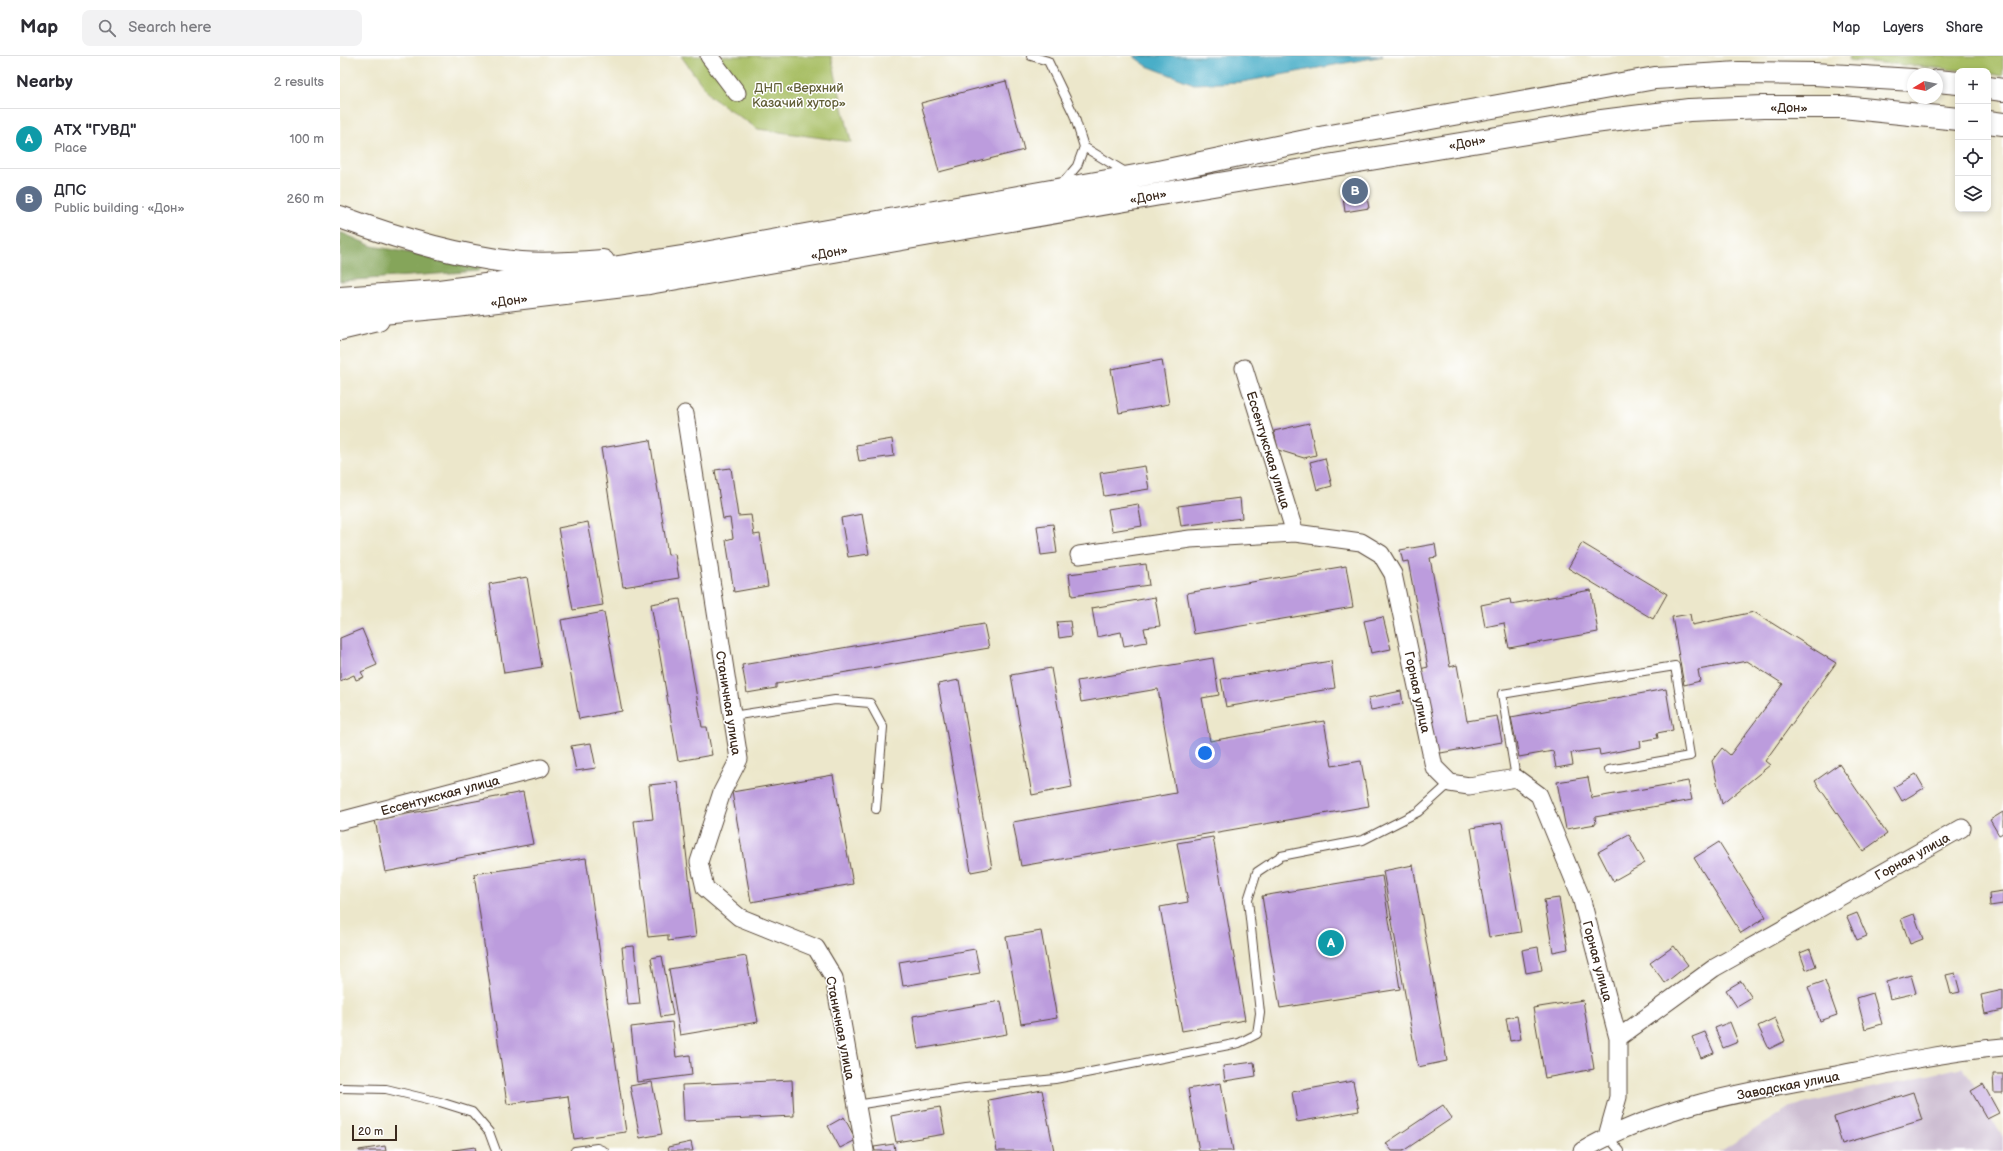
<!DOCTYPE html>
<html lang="en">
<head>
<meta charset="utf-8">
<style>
  :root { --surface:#fff; --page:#f2f2f3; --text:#2b2b33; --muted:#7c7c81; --line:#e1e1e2; --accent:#111827 }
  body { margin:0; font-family:"Balsamiq Sans",sans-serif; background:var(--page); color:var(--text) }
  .controls { position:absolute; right:12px; top:12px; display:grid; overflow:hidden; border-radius:8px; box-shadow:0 2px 6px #0003 }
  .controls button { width:36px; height:36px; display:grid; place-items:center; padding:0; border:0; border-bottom:1px solid var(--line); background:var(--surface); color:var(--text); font:20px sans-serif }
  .compass { position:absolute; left:1567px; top:12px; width:36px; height:36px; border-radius:50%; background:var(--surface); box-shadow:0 2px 6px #0003; rotate:260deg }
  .scale { position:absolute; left:12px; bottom:10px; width:45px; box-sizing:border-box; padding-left:4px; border:2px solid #3b2a1e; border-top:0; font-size:11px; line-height:14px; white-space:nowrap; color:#3b2a1e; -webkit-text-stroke:3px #fff; paint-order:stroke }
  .you { position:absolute; left:865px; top:697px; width:14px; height:14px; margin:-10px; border:3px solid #fff; border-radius:50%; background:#1a73e8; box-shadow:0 0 0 6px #1a73e833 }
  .badge { display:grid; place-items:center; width:26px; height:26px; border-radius:50%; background:var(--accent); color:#fff; font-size:13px; font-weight:700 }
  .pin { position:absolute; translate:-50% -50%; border:2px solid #fff; box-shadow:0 1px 4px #0006 }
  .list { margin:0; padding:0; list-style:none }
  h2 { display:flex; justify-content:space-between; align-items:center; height:52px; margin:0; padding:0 16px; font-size:17px }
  h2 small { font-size:13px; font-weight:400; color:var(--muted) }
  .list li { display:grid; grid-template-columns:26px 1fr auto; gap:12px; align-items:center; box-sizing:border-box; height:60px; padding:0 16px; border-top:1px solid var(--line) }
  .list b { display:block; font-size:15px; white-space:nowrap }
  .list p { margin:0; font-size:13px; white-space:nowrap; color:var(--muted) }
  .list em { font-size:13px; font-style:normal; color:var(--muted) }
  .icon { flex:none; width:22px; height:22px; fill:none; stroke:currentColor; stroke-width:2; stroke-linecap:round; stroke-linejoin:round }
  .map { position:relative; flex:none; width:1663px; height:1095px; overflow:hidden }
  header { display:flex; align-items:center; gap:24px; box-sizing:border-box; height:56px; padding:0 20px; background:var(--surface); border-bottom:1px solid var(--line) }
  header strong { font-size:19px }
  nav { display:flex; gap:22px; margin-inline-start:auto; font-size:14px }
  .search { width:280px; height:36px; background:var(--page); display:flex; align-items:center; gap:10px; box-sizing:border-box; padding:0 14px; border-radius:8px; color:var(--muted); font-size:15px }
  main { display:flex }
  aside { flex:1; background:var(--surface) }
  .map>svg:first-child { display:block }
</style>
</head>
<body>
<header>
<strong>Map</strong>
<div class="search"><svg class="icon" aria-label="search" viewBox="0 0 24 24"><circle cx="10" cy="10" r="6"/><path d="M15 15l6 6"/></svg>Search here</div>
<nav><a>Map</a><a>Layers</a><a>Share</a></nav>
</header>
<main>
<aside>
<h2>Nearby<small>2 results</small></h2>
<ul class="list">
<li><span class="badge" style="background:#0f9aa8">A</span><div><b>АТХ &quot;ГУВД&quot;</b><p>Place</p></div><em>100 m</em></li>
<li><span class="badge" style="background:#5c6f8a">B</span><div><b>ДПС</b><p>Public building · «Дон»</p></div><em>260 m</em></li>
</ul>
</aside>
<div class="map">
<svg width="1663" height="1095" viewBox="0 0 1663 1095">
  <rect width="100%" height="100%" fill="#fff"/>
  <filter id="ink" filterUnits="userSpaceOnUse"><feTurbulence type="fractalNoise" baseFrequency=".025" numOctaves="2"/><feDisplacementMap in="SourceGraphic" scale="8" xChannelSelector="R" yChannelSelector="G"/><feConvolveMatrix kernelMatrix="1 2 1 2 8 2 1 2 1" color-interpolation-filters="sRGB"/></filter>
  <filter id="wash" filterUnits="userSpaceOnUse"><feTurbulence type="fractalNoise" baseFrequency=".012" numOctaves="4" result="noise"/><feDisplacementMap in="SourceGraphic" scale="16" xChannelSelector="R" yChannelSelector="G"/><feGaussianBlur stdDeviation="0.9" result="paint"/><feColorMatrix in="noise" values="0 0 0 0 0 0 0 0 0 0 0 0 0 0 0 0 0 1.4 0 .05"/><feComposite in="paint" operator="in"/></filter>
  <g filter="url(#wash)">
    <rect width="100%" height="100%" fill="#ece7cb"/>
    <path fill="#cdbed2" d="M1623,1011l40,70v14h-285l6,-2 66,-42z"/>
    <path fill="#a7be64" stroke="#717441" d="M341,0h150l20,86 -93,-13 -47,-32z
      M1510,0h153v20l-15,-3v-2h-20l-119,-11z"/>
    <path fill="#85a55a" stroke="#60683c" d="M0,176l32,14 109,20 -3,5 -138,10z"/>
    <path fill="#48aec8" stroke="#426c73" d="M793,0h250l-141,26 -48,2 -47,-18z"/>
    <g id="blocks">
      <path fill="#bc9cdd" d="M666,25l18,69 -85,22 -18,-69z
        M1026,137l3,15 -24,4 -2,-15z
        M822,304l7,44 -50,9 -8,-44z
        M969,367l7,32 -12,3 -26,-8 -4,-19z
        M552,383l2,17 -35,5 -3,-16z
        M310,384l18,115 7,-1 4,24 -56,9 -22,-139z
        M985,402l7,28 -15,4 -7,-28z
        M805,410l4,23 -45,7 -4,-23z
        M391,412l7,48 13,-1 3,20 6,-1 8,52 -34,6 -8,-52 7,-2 -3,-20 -7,1 -8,-49z
        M900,442l2,20 -61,8 -3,-20z
        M798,448l4,22 -30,5 -4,-22z
        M522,458l7,40 -21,3 -7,-39z
        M248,466l15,83 -30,5 -15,-82z
        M713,468l4,29 -16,2 -4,-29z
        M1242,487l85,51 -14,25 -85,-51z
        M1095,488l2,13 -7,1 20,109 7,-2 10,56 30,-5 5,26 -67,12 -15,-85 8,-2 -20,-106 -5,1 -3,-12z
        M806,508l3,21 -77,11 -3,-22z
        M1006,510l7,41 -159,27 -7,-41z
        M187,521l15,90 -38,6 -15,-89z
        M1251,534l7,42 -89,16 -5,-25 -19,4 -4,-22 29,-6 1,5z
        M815,541l5,29 -16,2 3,14 -23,4 -3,-14 -24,5 -5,-29z
        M340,543l22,128h5l5,28 -34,6 -27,-157z
        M264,556l18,99 -43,8 -18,-99z
        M1414,556l82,51 -71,98 5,4 -48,39 -10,-43 10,-13 8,7 53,-71 -36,-23 -49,9 2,11 -16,4 -12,-68 18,-3 2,11z
        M1043,561l8,32 -20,4 -7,-32z
        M730,565l2,15 -13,2 -2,-16z
        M644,568l5,24 -213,36v4l-29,5 -5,-28z
        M22,573l15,36 -16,7 3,5 -8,3 -2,-5 -14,6v-43z
        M873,602l6,37 -17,3 8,43 114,-20 8,45 29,-5 8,45 -348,60 -8,-44 163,-29 -18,-104 -77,13 -4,-21z
        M991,605l4,27 -109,19 -5,-28z
        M711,612l21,119 -40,8 -21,-120z
        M619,624l33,188 -21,4 -33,-188z
        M1326,633l7,41 -16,3 1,5 -18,3 1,6 -41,8 -1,-6 -28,4 2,12 -17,3 -3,-17 -34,6 -8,-40z
        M1061,635l2,13 -32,6 -3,-12z
        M251,687l5,25 -20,3 -5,-25z
        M1499,708l48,70 -24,17 -48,-70z
        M1576,718l8,14 -22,13 -8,-14z
        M493,719l20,109 -102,18 -19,-110z
        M1248,721l4,21 96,-17 4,19 -97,17 1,7 -30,5 -9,-47z
        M338,726l18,155 -28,4v-6l-20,2 -14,-116 19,-2 -4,-34z
        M183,736l10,52 -148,28 -10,-52z
        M1663,756v21l-4,2 -9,-15z
        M1162,767l19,109 -32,5 -18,-109z
        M1289,779l16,28 -32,18 -15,-29z
        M873,781l32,183 -63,11 -22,-124 28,-5 -11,-59z
        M1379,786l47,75 -25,16 -47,-75z
        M246,802l40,274 -52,7 -6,-43 -61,8 -33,-230z
        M1073,809l34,196 -29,6 -35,-196z
        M1042,820l18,113 -120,19 -18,-112z
        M1663,835v13l-13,2 -1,-13z
        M1219,842l9,51 -15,3 -9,-52z
        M1517,857l10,23 -10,4 -10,-23z
        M1574,858l9,25 -13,5 -9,-25z
        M701,875l16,87 -36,6 -15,-87z
        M294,890l6,58 -12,1 -6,-58z
        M1334,890l14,19 -23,18 -15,-20z
        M1198,891l4,23 -16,3 -4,-23z
        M635,893l5,24 -77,13 -4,-24z
        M1470,893l6,17 -10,4 -6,-17z
        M322,900l11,59 -12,2 -10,-59z
        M406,900l12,66 -78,13 -11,-66z
        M1615,917l5,19 -9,2 -5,-19z
        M1571,919l5,18 -26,6 -4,-17z
        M1401,925l11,17 -15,9 -11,-17z
        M1485,925l12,34 -17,6 -12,-34z
        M1663,934v20l-18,4 -4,-19z
        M1533,937l9,31 -17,5 -8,-31z
        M1243,944l11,69 -49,9 -12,-70z
        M661,945l6,33 -89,15 -5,-33z
        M1177,960l4,23 -11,2 -4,-23z
        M1435,962l10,23 -16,8 -11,-23z
        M332,966l4,35 14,-2 2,20 -55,7 -6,-55z
        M1390,966l8,20 -15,6 -8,-20z
        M1365,976l9,21 -13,5 -9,-21z
        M914,1006l2,14 -31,5 -2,-15z
        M1653,1018h10v19h-9z
        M452,1024l2,36 -110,5 -2,-36z
        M1013,1025l6,30 -62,11 -5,-30z
        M312,1026l10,52 -22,4 -10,-52z
        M881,1027l12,68h-34l-11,-62z
        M1643,1028l16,29 -12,6 -16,-28z
        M702,1034l12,61h-57l-9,-51z
        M1573,1036l9,28 -80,24 -8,-27z
        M1103,1049l9,13 -49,33h-11l-6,-8z
        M600,1051l5,27 -49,8 -5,-26z
        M504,1061l12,23 -16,8 -12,-22z
        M351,1086l2,9h-24l-1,-4z
        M554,1088l1,7h-20l-1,-4z
        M45,1090l1,5h-27v-1z
        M135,1091l1,4h-23v-1z"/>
    </g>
  </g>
  <g filter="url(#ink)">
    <use href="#blocks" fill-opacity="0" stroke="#564638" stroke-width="1"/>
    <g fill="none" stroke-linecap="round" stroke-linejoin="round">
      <defs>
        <path id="service" d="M691,0l17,5 26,54 10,32 43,26
          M721,129l16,-19 7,-19
          M392,660l103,-16 35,3 13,24 -7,82
          M1176,722l-14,-84 173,-28 15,90 -81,14
          M0,1032l46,1 54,13 32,10 17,20 7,19
          M516,1049l109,-17 90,-9 184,-36 18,-9 3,-21 -12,-113 9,-28 24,-16 82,-16 55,-28 32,-29
          M1268,1081l12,14
          M235,1095l22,-3 7,3"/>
        <path id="minor" d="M369,0l28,37
          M904,312l51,165
          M345,358l54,345 -17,33 -23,70 6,26 34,29 77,31 18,30 31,173
          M739,499l111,-16 105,-6 66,9 20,12 12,20 41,193 16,16 19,3 47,-8 23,17 42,102 37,141v59l-11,39
          M0,765l201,-53
          M1278,982l96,-70 248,-140
          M1242,1095c77,-46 167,-60 254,-76 55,-11 111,-23 167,-28"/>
        <path id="primary" d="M0,161c57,21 120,40 181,46 26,2 55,0 82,-2
          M0,273l38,-9"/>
        <path id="trunk" d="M1597,25l21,2
          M1648,32l15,2
          M1648,66l15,2
          M0,242l99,-7 167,-22 82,-13 470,-84 167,-35 330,-59 84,-5 75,1 99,6
          M0,261l116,-11 193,-23 534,-93 411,-68 95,-12 74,-3h80l115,12"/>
      </defs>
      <use href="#service" stroke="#564638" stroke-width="10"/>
      <use href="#minor" stroke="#564638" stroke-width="19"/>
      <use href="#primary" stroke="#564638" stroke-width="24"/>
      <use href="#trunk" stroke="#564638" stroke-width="24"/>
      <use href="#service" stroke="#fff" stroke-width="8"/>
      <use href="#minor" stroke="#fff" stroke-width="17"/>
      <use href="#primary" stroke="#fff" stroke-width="22"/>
      <use href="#trunk" stroke="#fff" stroke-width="22"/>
    </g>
  </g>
  <g text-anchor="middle" stroke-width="3" stroke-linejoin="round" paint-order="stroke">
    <g font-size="13" fill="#615e36" stroke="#fff">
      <text x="459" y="36">ДНП «Верхний<tspan x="459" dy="15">Казачий хутор»</tspan></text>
    </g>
    <g font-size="13" fill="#3b2a1e" stroke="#fff">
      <text x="1449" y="56">«Дон»</text>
      <text transform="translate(1127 86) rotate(-10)" y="5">«Дон»</text>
      <text transform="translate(808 140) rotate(-10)" y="5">«Дон»</text>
      <text transform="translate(489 196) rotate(-10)" y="5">«Дон»</text>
      <text transform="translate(169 244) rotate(-7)" y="5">«Дон»</text>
      <text transform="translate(929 394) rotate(73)" y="5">Ессентукская улица</text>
      <text transform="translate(1078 636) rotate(78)" y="5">Горная улица</text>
      <text transform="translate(389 647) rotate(81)" y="5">Станичная улица</text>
      <text transform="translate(100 739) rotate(-15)" y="5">Ессентукская улица</text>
      <text transform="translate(1572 800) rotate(-29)" y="5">Горная улица</text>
      <text transform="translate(1258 905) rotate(75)" y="5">Горная улица</text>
      <text transform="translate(501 972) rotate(79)" y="5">Станичная улица</text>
      <text transform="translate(1448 1029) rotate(-11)" y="5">Заводская улица</text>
    </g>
  </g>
</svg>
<div class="controls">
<button>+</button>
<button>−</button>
<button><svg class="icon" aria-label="locate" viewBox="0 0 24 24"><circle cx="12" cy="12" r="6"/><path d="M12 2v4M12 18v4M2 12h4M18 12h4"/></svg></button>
<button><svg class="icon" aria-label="layers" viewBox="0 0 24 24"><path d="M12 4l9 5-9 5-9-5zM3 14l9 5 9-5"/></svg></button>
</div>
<svg class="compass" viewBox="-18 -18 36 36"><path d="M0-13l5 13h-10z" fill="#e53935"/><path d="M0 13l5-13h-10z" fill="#7c7c81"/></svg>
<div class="scale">20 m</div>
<div class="you"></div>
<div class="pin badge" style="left:991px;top:887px;background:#0f9aa8">A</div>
<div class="pin badge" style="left:1015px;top:135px;background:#5c6f8a">B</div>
</div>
</main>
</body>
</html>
